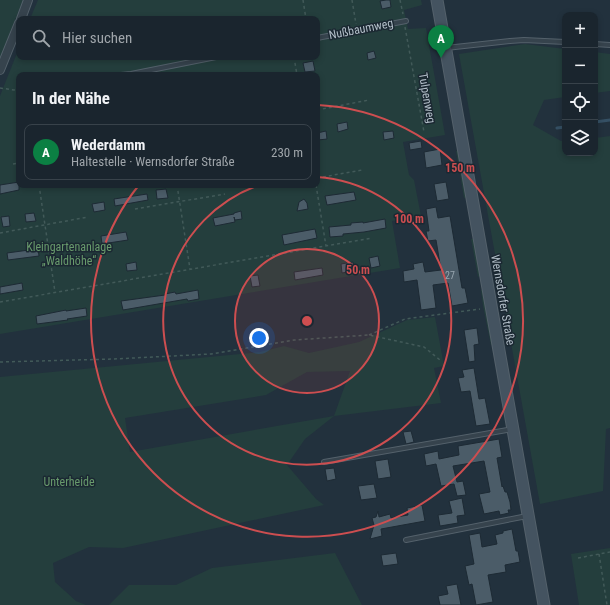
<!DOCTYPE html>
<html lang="de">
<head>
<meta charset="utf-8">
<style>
  :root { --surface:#1a252e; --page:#232d36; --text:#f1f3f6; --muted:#9fa5aa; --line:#38424a; --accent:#0b8043 }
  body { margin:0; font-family:"Roboto Condensed",sans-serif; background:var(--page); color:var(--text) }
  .controls { position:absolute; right:12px; top:12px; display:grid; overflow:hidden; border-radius:8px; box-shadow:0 2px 6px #0003 }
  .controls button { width:36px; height:36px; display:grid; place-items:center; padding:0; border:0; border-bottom:1px solid var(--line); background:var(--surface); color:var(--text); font:20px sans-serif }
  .you { position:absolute; left:259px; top:338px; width:14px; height:14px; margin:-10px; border:3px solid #fff; border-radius:50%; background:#1a73e8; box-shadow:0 0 0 6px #1a73e833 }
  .badge { display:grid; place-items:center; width:26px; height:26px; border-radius:50%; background:var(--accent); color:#fff; font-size:13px; font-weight:700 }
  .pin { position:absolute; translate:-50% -33px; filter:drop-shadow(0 1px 2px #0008) }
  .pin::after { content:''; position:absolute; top:21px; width:14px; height:12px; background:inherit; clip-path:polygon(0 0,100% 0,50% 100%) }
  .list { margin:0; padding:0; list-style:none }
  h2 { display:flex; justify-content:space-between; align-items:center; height:52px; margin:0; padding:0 16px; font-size:17px }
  h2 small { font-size:13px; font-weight:400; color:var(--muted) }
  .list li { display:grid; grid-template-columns:26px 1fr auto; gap:12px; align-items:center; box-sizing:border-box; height:56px; margin:0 8px 8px; padding:0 8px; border:1px solid var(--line); border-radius:8px }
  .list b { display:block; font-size:15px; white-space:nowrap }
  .list p { margin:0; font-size:13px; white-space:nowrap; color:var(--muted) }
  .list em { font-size:13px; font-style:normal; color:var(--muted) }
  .icon { flex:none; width:22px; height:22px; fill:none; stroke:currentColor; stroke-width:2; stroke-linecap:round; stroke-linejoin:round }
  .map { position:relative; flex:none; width:610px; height:605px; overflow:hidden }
  .search { position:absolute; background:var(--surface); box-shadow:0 2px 6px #0003; left:16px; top:16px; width:304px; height:44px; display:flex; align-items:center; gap:10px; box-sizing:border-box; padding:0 14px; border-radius:8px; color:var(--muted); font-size:15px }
  .panel { position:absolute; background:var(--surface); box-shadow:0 2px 6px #0003; left:16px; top:72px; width:304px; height:116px; border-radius:8px }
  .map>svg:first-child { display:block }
</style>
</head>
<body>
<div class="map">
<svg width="610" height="605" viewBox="0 0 610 605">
  <rect width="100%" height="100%" fill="#22313d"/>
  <path fill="#243e3d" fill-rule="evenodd" d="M0,0h23l-23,59z
    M38,0h383l1,5 -18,5 4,19 18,-1 19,107 -42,7 6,33 5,5 7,36 -29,5 8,47 -400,66v-238l19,-48v9h298v-38h-287zM19,75h298v110h-298z
    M525,44l40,5v48l-21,3 -11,25 28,16h4v12h30v-15l15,-2v292l-4,1 -3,62 -63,13 -81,-450z
    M595,52l15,2v37l-15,2z
    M456,151h3l8,46 -3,1z
    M471,239h3l7,36 -3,2z
    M481,290h2l10,54 -2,1 -8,-39z
    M435,317l9,49 -10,2 7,35 -107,13 -29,23 -18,26 29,34 8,6 -201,43 -34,-1 -36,16 2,19 21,19 10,4h-86v-228l260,-25 24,-6 25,7 50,-11 48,-22zM350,371l-16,45 -204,36 -5,-34 141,-23 41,-23z
    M610,548v57h-31l-8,-51z
    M335,553l27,52h-253l20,-20h47l36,-17z"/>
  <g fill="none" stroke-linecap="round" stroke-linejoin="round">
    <path stroke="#355064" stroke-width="3" d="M595,122l15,-2
      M557,128l8,-1"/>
  </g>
  <path fill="#4b5c68" stroke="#1d2a34" d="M386,0h4l1,7 -9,2 -2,-8z
    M374,51l2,7 -8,2 -1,-7z
    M313,61l2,10 -10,1 -2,-9z
    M347,122l1,7 -10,3 -1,-8z
    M326,131l1,8 -9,1 -1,-7z
    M393,131l1,7 -10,2 -1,-8z
    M421,141l1,7 -12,2 -1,-7z
    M440,149l2,16 -16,3 -2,-16z
    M19,182v8l-19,4v-9z
    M446,182l3,17 -12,2 -3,-17z
    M166,189l2,9 -11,1 -1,-9z
    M354,192l2,8 -29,5 -2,-9z
    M147,194l1,6 -33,6 -1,-7z
    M304,199l3,4 1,6 -11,2 2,-9z
    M104,202l1,8 -11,2 -2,-8z
    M436,207l2,11 12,-2 12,72h3l3,15 -16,3 -4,-23 -15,2 3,23 -15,2 -4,-30 -13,2 -1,-11 11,-2 -1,-5 10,-2 2,10 16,-2 -5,-30 -8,1 -2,-10h3l-3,-22z
    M241,211l1,8 -7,1 -1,-3 1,5 -20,4 -2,-8 21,-4v-1z
    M34,213l2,8 -10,1 -1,-8z
    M9,216l1,10 -7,1 -2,-10z
    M385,219l1,9 -22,4 -21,2v2l-13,1 -1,-10 22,-2v-2l12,-1v1z
    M315,229l2,9 -33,7 -2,-10z
    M126,232l2,8 -26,4 -1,-8z
    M38,248l1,8 -31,4 -1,-7 22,-3v-1z
    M378,256l2,10 -9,2 -2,-10z
    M136,262l1,8 -10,1 -1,-7z
    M353,262l1,9 -12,2 -1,-9z
    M322,268l1,7 -28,5 -1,-8z
    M258,275l2,11 -8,1 -2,-11z
    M22,283l1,7 -23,4v-7z
    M198,290l1,9 -11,2 -1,-2 -64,11 -2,-9 44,-6v-1l10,-2 1,2z
    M86,308l1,8 -20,3 1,1 -31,4 -1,-8 30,-6v1z
    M477,328l2,16 -5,1 1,16 -6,1 -5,-32z
    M474,368l5,31 6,-1 5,26 -14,2 -6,-35 -9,1 -3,-14 6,-1 -2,-7z
    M411,431l3,11 -8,2 -3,-12z
    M499,439l3,18 -5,1 5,29 1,-1 2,6h2l3,10 1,8h-3l1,3 -9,2 -1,-4 -15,3 -5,-20 11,-2 -6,-31 -31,5 4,16 6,-1 3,14 -9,1 -3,-12 -13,2 -5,-22 -10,2 -2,-12 14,-3 1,8 20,-4 -1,-9z
    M388,459l3,18 -13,2 -3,-18z
    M334,468l2,11 -9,2 -2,-12z
    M374,484l3,14 -16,2 -3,-14z
    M462,498l3,17 -8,1 1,7 -18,3 -2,-11 14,-2 -3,-12z
    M422,505l3,16 -44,8 1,7 -12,3 4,-14 -2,-7 4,-1 2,-6 1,6 11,-3 1,4 17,-3 -1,-7z
    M512,529l4,22h2l2,11 -15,3 1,7 -18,3 5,27 -17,3 -4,-21 -3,1 -4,-19 9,-2 -5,-29 11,-2 2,14 15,-3 -2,-9 8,-2v-2z
    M396,553l2,11 -15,2 -2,-11z
    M457,584l4,21h-21l-2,-9 10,-2 -2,-8z"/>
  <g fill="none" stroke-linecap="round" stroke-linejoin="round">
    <defs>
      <path id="lane" d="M317,38l89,-17
        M595,44l15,1
        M446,48l64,-7 14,-1 41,2
        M121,75l10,-1 85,-17
        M324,462l189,-33
        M406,540l121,-24"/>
      <path id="street" d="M21,19l7,-19
        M0,70l19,-47"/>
      <path id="secondary" d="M437,0l107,605"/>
    </defs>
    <use href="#lane" stroke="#54616b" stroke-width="6"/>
    <use href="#street" stroke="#54616b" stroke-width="10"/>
    <use href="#secondary" stroke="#54616b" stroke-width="13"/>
    <path stroke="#425a59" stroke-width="1.5" stroke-dasharray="3 3" stroke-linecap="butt" d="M303,0l3,19
      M352,0l4,24
      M400,0l3,14
      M405,27l19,105
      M294,57l3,18
      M0,88l14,2 5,-1
      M317,110l52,-10
      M13,164l6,-1
      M317,178l45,-8
      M39,185l16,107
      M177,185l13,84
      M270,185h3
      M316,185l10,61
      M135,209l90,-15
      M0,233l88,-16
      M0,302l372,-64
      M369,335l36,-16 75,-10
      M0,362l114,-3 97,-5 83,-14 75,-5 55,12 16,13
      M599,554l8,51
      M578,558l32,-6"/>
    <use href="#lane" stroke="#36434d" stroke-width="4"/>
    <use href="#street" stroke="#36434d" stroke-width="8"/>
    <use href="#secondary" stroke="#445360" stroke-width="11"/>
  </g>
  <circle cx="307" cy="321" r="72" fill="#cd4e50" fill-opacity=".12"/>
  <g fill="none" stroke="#cd4e50" stroke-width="2">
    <circle cx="307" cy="321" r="72"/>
    <path d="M317 177A144 144 0 1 1 259 185"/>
    <path d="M318 105A216 216 0 1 1 139 185"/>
  </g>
  <g text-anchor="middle" stroke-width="3" stroke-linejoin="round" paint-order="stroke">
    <g font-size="10" fill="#98a6b0">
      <text x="450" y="279">27</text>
    </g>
    <g font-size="12" fill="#b2bec8" stroke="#1b2832">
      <text transform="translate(361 29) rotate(-11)" y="4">Nußbaumweg</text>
      <text transform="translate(427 98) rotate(80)" y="4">Tulpenweg</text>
      <text transform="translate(503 300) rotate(80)" y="4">Wernsdorfer Straße</text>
    </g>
    <g font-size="12" fill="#689a6c" stroke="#1b2832">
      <text x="69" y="251">Kleingartenanlage<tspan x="69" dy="14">„Waldhöhe“</tspan></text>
      <text x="69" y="486">Unterheide</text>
    </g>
  </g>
  <circle cx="307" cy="321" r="6" fill="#cd4e50" stroke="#1b2832" stroke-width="2"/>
  <g font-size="12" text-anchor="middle" font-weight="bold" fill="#cd4e50" stroke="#1b2832" stroke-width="3" stroke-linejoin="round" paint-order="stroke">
    <text x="460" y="172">150 m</text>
    <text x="409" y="223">100 m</text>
    <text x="358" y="274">50 m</text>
  </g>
</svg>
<div class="controls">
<button>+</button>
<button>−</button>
<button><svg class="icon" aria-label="locate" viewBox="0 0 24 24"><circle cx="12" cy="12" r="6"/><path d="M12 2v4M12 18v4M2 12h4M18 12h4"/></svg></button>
<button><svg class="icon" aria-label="layers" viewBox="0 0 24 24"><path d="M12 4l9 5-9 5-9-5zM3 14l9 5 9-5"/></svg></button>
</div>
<div class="you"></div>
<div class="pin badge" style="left:441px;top:58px">A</div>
<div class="search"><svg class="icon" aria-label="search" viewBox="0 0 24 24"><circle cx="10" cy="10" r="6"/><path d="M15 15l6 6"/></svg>Hier suchen</div>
<section class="panel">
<h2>In der Nähe<small></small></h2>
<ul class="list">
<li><span class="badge">A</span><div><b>Wederdamm</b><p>Haltestelle · Wernsdorfer Straße</p></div><em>230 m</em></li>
</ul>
</section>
</div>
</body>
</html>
